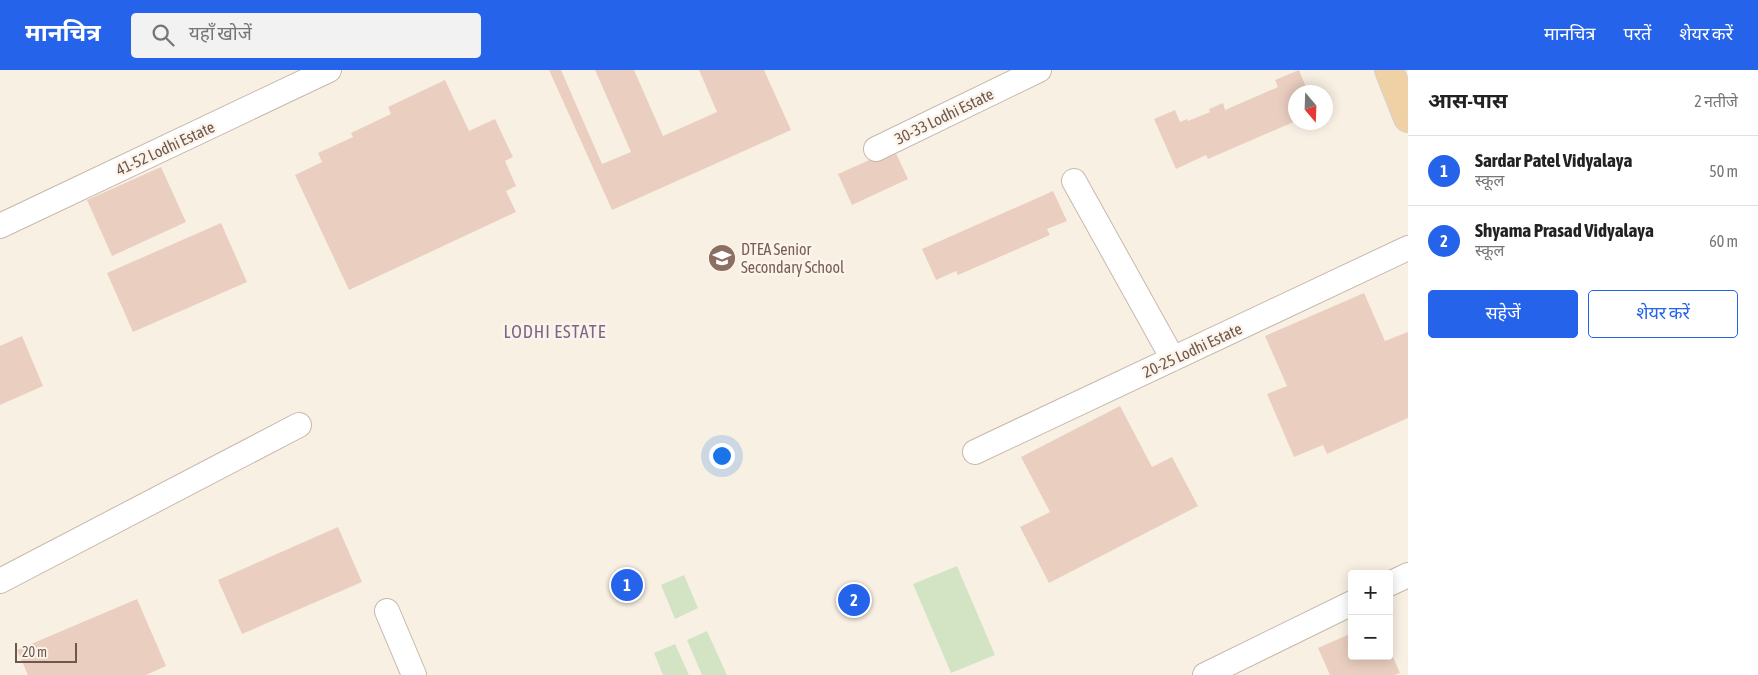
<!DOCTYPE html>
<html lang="hi">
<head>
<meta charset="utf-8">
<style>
  :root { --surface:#fff; --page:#f2f2f2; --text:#222; --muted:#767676; --line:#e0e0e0; --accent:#2563eb }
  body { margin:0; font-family:"Asap Condensed","Noto Sans Devanagari",sans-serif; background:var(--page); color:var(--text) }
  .controls { position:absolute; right:15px; bottom:15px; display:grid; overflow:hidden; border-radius:5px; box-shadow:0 2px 12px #0003 }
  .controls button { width:45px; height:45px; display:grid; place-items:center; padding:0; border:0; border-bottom:1px solid var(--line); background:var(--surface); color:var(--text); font:25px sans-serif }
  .compass { position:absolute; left:1288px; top:15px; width:45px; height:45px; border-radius:50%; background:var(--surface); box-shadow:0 2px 12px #0003; rotate:161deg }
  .scale { position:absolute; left:15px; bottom:12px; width:62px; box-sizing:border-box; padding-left:5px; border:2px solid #6d584e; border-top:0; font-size:14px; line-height:18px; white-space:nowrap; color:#6d584e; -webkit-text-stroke:4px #fcf4ea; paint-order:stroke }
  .you { position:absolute; left:721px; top:385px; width:18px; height:18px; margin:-12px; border:4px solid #fff; border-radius:50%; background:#1a73e8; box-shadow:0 0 0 8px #1a73e833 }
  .badge { display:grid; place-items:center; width:32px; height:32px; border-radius:50%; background:var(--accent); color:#fff; font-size:16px; font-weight:700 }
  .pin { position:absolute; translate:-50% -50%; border:2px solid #fff; box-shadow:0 1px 5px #0006 }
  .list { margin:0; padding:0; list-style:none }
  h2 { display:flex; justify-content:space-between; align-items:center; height:65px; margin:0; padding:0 20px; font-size:21px }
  h2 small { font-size:16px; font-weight:400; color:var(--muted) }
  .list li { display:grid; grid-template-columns:32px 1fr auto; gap:15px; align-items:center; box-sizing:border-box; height:70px; padding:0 20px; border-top:1px solid var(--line) }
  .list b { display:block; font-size:19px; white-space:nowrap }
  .list p { margin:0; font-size:16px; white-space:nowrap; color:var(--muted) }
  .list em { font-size:16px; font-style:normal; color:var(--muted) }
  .actions { display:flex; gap:10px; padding:15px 20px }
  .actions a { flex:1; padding:11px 0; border:1px solid var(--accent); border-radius:5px; text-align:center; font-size:18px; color:var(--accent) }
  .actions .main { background:var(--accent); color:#fff }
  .icon { flex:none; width:28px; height:28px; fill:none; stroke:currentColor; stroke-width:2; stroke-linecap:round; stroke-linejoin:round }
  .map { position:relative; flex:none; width:1408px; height:605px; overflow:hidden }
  header { display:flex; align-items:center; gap:30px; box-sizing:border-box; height:70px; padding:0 25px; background:var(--accent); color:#fff }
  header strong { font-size:24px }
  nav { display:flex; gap:28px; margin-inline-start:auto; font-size:18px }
  .search { width:350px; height:45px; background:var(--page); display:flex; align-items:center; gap:12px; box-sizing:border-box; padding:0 18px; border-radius:5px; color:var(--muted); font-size:19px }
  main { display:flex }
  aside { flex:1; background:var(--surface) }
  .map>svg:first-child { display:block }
</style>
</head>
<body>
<header>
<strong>मानचित्र</strong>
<div class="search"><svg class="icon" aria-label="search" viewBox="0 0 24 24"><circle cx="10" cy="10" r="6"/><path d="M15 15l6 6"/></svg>यहाँ खोजें</div>
<nav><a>मानचित्र</a><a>परतें</a><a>शेयर करें</a></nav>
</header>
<main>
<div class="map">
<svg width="1408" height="605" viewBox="0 0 1408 605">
  <rect width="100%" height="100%" fill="#f9f0e4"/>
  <path fill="#d3e4c5" d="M957,496l38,89 -44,18 -38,-89z
    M684,505l14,33 -23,11 -14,-34z
    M707,561l20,44h-25l-15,-35z
    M675,574l14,31h-26l-9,-22z"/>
  <path fill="#eacfc0" d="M549,0h12l41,94 29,-12 -36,-82h39l29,66 54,-24 -18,-42h65l27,60 -179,80z
    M1299,0l9,22h-12v29l-88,38 -2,-4 -30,14 -22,-50 21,-9 5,12 7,-3 1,2 22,-9 -1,-3 14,-6 2,7 53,-23 -3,-7z
    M445,10l24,51 26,-12 18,38 -8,4 11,25 -10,5 10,21 -167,78 -54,-115 27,-13 -4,-9 35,-16 -2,-4 40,-19 -3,-7z
    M894,79l14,30 -56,26 -14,-31z
    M161,97l25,55 -74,34 -25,-56z
    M1053,121l14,30 -20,8 3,6 -92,40 -2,-4 -20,9 -14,-31z
    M221,153l26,59 -114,50 -26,-59z
    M1364,223l21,48 23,-9v86l-81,36 -4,-9 -29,12 -27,-63 20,-8 -22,-50z
    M22,266l21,50 -43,19v-59z
    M1120,336l32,61 20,-10 26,49 -149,77 -29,-56 30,-15 -29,-55z
    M338,457l24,55 -120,52 -24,-54z
    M137,529l29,67 -20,9h-118l-11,-25z
    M1352,563v23h37v-8l11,25 -6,2h-64l-12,-27z"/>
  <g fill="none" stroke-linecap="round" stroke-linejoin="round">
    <defs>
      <path id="minor" d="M876,79l163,-79
        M1074,111l99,178
        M0,156l329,-156
        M975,382l433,-204
        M0,511l299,-156
        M1389,514l19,-9
        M387,541l27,64
        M1205,605l147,-72"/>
      <path id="major" d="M1389,0l19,48"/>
    </defs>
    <use href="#minor" stroke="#c8b8ad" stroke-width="26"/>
    <use href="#major" stroke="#d6d0cd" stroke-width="30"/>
    <use href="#minor" stroke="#fff" stroke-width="24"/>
    <use href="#major" stroke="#efd1a5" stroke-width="28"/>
  </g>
  <defs>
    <symbol id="school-disc" viewBox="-11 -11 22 22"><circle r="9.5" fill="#8d6e63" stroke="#fcf4ea"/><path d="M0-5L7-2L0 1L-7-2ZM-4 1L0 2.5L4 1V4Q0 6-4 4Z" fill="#fff"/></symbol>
  </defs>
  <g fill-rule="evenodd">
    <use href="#school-disc" x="706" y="172" width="32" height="32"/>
  </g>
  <g text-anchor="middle" stroke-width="5" stroke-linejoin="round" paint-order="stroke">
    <g font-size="16" fill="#6d584e" stroke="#fcf4ea">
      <text transform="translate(944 46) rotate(-26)" y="6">30-33 Lodhi Estate</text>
      <text transform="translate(165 78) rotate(-25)" y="6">41-52 Lodhi Estate</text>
      <text transform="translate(1192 280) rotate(-25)" y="6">20-25 Lodhi Estate</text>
    </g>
    <g font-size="16" fill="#785e54" stroke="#fcf4ea" text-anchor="start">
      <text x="741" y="185">DTEA Senior<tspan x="741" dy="18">Secondary School</tspan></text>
    </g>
    <g font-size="18" letter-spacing="1" fill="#7c668a" stroke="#fcf4ea">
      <text x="555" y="268">LODHI ESTATE</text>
    </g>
  </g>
</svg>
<div class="controls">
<button>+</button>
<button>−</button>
</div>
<svg class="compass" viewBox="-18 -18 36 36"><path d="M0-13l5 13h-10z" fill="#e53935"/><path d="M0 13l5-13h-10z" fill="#767676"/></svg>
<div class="scale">20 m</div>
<div class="you"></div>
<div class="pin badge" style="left:627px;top:515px">1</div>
<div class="pin badge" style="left:854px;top:530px">2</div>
</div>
<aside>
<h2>आस-पास<small>2 नतीजे</small></h2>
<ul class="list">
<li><span class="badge">1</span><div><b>Sardar Patel Vidyalaya</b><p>स्कूल</p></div><em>50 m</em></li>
<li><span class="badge">2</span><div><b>Shyama Prasad Vidyalaya</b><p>स्कूल</p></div><em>60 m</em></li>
</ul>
<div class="actions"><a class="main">सहेजें</a><a>शेयर करें</a></div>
</aside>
</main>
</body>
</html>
